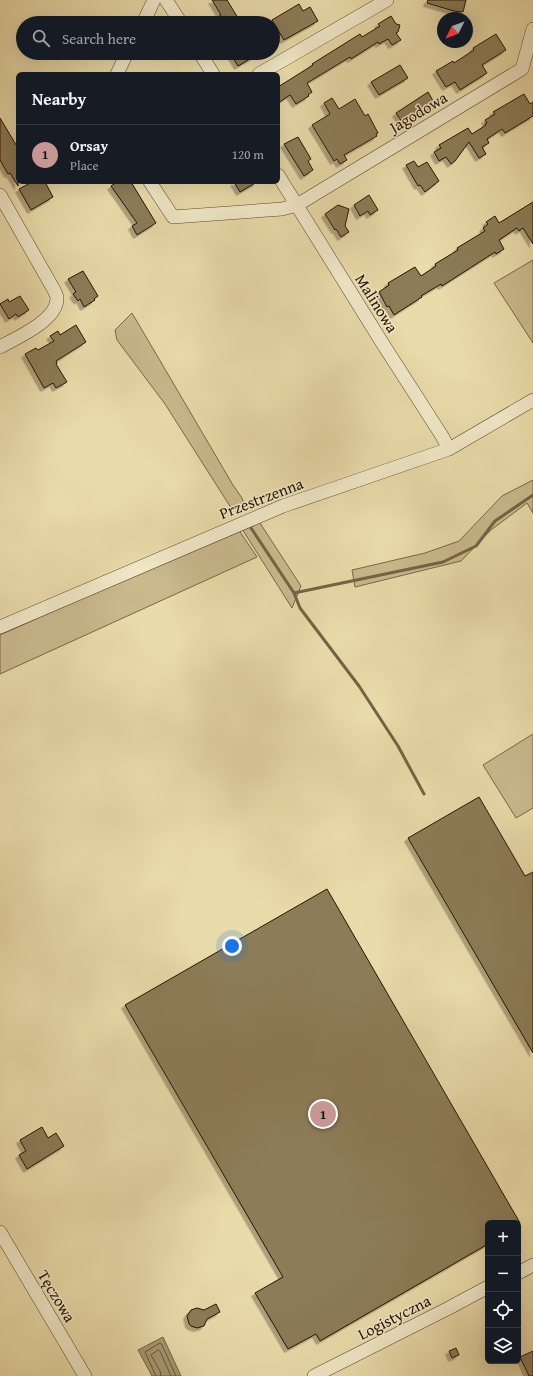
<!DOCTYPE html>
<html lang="en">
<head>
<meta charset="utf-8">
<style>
  :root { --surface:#171b24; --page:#242831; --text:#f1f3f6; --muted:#9ea1a6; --line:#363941; --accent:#c59692 }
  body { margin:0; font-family:"Gentium Book Plus",serif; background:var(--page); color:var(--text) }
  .controls { position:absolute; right:12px; bottom:12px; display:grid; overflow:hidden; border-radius:6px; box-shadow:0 4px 16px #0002 }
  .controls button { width:36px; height:36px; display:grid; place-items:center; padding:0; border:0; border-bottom:1px solid var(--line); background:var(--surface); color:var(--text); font:20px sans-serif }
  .compass { position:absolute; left:437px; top:12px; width:36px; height:36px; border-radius:50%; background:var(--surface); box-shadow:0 4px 16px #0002; rotate:228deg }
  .you { position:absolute; left:232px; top:946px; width:14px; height:14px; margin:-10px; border:3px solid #fff; border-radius:50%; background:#1a73e8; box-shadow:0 0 0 6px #1a73e833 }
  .badge { display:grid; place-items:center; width:26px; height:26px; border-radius:50%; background:var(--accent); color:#111; font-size:13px; font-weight:700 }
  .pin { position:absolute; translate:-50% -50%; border:2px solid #fff; box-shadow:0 1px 4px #0006 }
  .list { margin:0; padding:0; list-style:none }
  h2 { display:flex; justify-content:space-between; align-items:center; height:52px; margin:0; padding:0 16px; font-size:17px }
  h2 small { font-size:13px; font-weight:400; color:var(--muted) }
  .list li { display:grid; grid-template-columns:26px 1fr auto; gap:12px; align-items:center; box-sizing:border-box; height:60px; padding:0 16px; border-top:1px solid var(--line) }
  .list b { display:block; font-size:15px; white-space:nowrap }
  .list p { margin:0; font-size:13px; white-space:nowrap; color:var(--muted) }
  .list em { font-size:13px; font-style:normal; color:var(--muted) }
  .icon { flex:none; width:22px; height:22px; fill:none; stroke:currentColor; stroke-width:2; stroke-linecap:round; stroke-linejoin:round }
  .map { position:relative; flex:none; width:533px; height:1376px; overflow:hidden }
  .search { position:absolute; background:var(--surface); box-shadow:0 4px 16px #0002; left:16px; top:16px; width:264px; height:44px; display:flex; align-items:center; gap:10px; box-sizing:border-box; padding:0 14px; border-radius:22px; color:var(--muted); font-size:15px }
  .panel { position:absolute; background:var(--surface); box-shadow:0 4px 16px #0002; left:16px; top:72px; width:264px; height:112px; border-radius:6px }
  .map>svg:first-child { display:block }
</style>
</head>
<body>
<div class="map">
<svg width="533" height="1376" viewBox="0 0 533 1376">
  <defs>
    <filter id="shadow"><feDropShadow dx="-3.5" dy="3.5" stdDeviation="0" flood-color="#0004"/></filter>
  </defs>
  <rect width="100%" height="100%" fill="#eadbaa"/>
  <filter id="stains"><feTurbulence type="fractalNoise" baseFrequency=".005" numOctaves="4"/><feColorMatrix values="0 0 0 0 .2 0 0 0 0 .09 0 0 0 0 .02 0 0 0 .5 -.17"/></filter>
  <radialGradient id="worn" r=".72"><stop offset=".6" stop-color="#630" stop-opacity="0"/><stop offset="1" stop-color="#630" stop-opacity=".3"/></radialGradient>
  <path fill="#c9b98d" stroke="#786648" d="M533,260v83l-39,-60z
    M132,313l101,172 9,13 2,5 -11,8 -68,-107 -48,-64 -2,-10z
    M533,480v33l-6,-10 -36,27 -30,31 -106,26 -3,-17 73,-17 34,-12 43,-45z
    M260,523l41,63 -9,22 -50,-79z
    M238,529l19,28 -257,117v-39z
    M533,734v74l-17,10 -33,-53z"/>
  <path fill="#a79771" stroke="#736345" d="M163,1337l18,39h-29l-14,-26z"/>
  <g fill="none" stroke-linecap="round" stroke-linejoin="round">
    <path stroke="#66563a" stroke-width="1" d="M156,1376l-11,-24 15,-9 2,2 14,31
      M161,1376l-1,-5 -9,-16 7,-5 2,1 11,25"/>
    <path stroke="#736345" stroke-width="3" d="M249,525l45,68 149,-31 33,-16 19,-25 38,-26
      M294,593l6,15 59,78 39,60 26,48"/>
  </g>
  <path fill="#8c7b59" stroke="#261402" filter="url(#shadow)" d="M212,0h15l11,18 -8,5h-22l13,-8z
    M428,0h38l-3,12 -9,-1 -27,-8z
    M299,4l4,7 7,-4 8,14 -34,19 -12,-20z
    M391,16l5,8 4,1 -2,7 -2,1 5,7 -9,5 -4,-6 -9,5 -1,-2 -27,17 -1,-2 -43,26 5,9 -4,3 1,1 -13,8 -6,-9 -12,8v-16l35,-22 -1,-1 48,-30 2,3 18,-11 -2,-2z
    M496,34l10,16 -24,15 5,8 -27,17 -5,-8 -9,5 -10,-16 17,-10 1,2 20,-13 -1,-2z
    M230,53h30l-22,13z
    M400,65l8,13 -29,17 -8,-13z
    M428,92l8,14 -32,19 -8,-12z
    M524,94l6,10 3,-2v14l-28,17 -3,-4 -15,10 2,4 -7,4 4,7 -7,4 -10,-16 -14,19 -4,3 -5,-7 -7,4 -5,-9 7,-4 -2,-3 29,-17 4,6 14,-9 -1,-1 2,-1 -2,-3 10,-6 -2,-2z
    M332,98l7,11 16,-10 10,17 3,-2 10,19 -2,1 1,2 -33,19 3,5 -7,4 -3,-5 -3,2 -22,-36 18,-11 -6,-11z
    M0,118l18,30v38l-8,-13 -2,1 -8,-14z
    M298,137l13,22 -3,2 5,9 -9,6 -20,-32z
    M414,161l4,6 9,-5 12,19 -14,11 -5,-7 -2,1 -12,-21z
    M32,182h13l8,15 -22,13 -12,-21z
    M117,182h14l25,41 -19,12 -5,-9 5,-3 -26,-37z
    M234,182h23l-17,10z
    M369,195l9,15 -8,5 -2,-4 -8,5 -6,-11z
    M533,202v42l-10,-16 -4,3 -2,-3 -18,12 5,9 -8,5 -1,-2 -53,34 -1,-2 -20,12 1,1 -28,18 -5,-9 -2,1 -8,-15 10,-7 -1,-2 27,-16 6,9 15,-10 -1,-2 23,-14 -1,-2 28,-17 -2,-3 5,-4 -2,-2 9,-6 4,7z
    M338,205l11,4 -4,17 4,6 -8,5 -5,-8 -1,1 -10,-16z
    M83,271l15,25 -4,3 1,1 -11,7 -4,-8 -2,2 -5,-7 3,-2 -8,-13z
    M20,296l9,14 -11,7 -2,-3 -7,5 -9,-15 8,-5 1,3z
    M76,325l10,17 -30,19 1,2 -1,1 11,18 -11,6 -3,-5 -9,5 -19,-34 11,-6 2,2 16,-9 -4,-5 8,-5 2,4z
    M479,797l46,79 8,-4v181l-125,-215z
    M327,889l193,334h-32v21l-168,97 -4,-7 -28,15 -33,-56 28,-16 -158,-272z
    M42,1127l6,11 8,-5 8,13 -37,23 -8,-14 7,-4 -6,-11z
    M216,1304l4,8 -13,7 -3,7 -7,2 -6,-2 -2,-2 -2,-8 4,-6 6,-2 7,2z
    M456,1348l3,7 -7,3 -3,-7z
    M533,1351v25h-4l-9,-19z"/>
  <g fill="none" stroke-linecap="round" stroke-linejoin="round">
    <defs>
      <path id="minor" d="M166,0l15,23
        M143,23l11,-23
        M200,53l13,21
        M117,74l10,-21
        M259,74l128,-74
        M278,175l103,166 61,95 7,13
        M150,182l23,35 109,-8 15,-4 225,-136 11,-40
        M0,195l54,95c1,2 3,6 3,8 1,22 -41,40 -57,49
        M0,627l283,-121 166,-57 84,-49
        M0,1232l85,144
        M518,1273l15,-8
        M314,1376l133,-67 41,-22"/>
    </defs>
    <use href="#minor" stroke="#57462c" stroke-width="14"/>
    <use href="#minor" stroke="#f1e8c8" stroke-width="13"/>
  </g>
  <g text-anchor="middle" stroke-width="3" stroke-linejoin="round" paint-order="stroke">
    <g font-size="16" fill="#261402" stroke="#f1e8c8">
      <text transform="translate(418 112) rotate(-31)" y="6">Jagodowa</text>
      <text transform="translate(377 303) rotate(58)" y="6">Malinowa</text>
      <text transform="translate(261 498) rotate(-21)" y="6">Przestrzenna</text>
      <text transform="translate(57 1296) rotate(59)" y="6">Tęczowa</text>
      <text transform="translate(394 1317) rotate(-27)" y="6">Logistyczna</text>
    </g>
  </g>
  <rect width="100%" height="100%" filter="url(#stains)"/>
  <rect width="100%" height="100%" fill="url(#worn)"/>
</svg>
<div class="controls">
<button>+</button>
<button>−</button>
<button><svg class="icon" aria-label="locate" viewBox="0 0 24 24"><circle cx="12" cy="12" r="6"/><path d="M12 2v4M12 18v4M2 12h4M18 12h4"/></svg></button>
<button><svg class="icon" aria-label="layers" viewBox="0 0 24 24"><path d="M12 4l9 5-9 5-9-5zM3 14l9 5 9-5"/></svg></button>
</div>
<svg class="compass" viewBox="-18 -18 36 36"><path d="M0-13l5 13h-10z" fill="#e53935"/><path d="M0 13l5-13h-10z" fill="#9ea1a6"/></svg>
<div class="you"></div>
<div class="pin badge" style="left:323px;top:1114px">1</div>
<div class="search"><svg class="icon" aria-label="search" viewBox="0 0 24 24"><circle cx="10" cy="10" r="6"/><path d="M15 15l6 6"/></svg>Search here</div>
<section class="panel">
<h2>Nearby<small></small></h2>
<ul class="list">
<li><span class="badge">1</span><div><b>Orsay</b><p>Place</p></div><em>120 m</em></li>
</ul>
</section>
</div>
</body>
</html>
